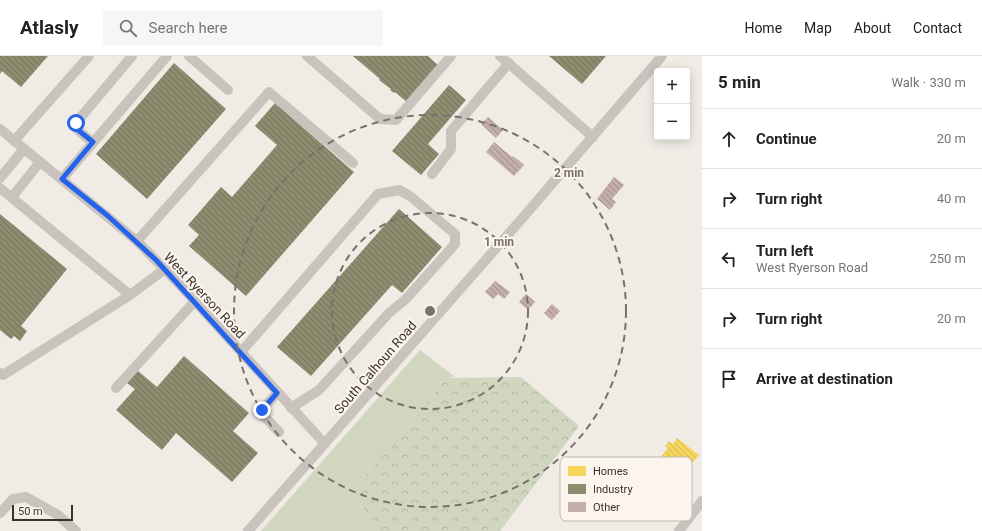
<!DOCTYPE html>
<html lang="en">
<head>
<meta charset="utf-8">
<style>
  :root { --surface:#fff; --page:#f6f6f6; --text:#222; --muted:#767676; --line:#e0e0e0 }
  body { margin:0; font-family:Roboto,sans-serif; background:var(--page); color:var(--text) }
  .controls { position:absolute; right:12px; top:12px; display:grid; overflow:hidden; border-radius:4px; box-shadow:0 2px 10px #0003 }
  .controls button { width:36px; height:36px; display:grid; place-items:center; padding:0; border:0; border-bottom:1px solid var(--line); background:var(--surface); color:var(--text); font:20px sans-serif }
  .scale { position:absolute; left:12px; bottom:10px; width:61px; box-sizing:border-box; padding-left:4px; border:2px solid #3b302b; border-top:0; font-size:11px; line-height:14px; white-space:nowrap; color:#3b302b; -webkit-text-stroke:3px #fbf5ee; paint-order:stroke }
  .stop { position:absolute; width:12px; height:12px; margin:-9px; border:3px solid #2563eb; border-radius:50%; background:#fff }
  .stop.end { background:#2563eb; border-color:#fff; box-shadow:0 1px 4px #0008 }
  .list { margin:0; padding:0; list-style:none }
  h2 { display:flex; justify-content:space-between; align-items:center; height:52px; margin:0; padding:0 16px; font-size:17px }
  h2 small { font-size:13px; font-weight:400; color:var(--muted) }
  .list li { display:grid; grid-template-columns:26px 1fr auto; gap:12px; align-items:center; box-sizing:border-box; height:60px; padding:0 16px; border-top:1px solid var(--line) }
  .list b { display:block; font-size:15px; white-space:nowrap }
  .list p { margin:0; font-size:13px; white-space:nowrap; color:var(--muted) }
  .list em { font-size:13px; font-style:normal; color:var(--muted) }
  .icon { flex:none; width:22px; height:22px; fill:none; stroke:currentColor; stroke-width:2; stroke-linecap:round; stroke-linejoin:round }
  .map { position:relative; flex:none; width:702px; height:475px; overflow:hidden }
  header { display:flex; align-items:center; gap:24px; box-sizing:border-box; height:56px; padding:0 20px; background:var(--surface); border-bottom:1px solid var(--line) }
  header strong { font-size:19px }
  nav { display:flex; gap:22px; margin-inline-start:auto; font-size:14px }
  .search { width:280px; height:36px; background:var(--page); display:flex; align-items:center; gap:10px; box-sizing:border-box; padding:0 14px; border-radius:4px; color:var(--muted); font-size:15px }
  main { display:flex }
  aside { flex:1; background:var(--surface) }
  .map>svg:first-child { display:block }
</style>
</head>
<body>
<header>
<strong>Atlasly</strong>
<div class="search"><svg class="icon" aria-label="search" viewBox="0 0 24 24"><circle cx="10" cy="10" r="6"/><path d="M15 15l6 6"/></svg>Search here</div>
<nav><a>Home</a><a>Map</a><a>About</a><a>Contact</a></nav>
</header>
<main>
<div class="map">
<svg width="702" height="475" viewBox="0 0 702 475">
  <defs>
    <pattern id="forest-crowns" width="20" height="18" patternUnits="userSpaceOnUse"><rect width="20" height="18" fill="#d1d6bf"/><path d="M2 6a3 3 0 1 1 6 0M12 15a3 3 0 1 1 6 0" fill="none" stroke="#b4b8a4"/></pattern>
    <pattern id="homes-back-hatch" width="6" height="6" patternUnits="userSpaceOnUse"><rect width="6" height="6" fill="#f6d55c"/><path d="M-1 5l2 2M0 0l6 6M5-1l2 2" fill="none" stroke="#d4b750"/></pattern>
    <pattern id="industry-back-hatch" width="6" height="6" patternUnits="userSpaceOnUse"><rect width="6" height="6" fill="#8c8c6e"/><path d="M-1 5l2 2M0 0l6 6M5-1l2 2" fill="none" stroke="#74735b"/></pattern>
    <pattern id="building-back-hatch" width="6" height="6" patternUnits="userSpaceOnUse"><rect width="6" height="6" fill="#c3afa7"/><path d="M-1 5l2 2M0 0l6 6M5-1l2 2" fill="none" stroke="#a08f88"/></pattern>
  </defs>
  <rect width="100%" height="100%" fill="#f0ebe5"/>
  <path fill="#d1d6bf" d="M420,294l35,27 -8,1 -96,114 28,39h-118z"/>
  <path fill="url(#forest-crowns)" d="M521,321l58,49 -79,105h-121l-28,-39 96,-114z"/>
  <path fill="url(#homes-back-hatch)" d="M677,382l22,17 -7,8 -9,-7 -8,10 -3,-3 -2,3 -10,-8 8,-10 -3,-2 4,-5 4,3z"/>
  <path fill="url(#industry-back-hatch)" d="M0,0h48l-27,31 -19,-16 -2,3z
    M353,0h75l11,10 -31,37 -13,-11 -1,1 -4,-3 1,-1 -12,-9 1,-1z
    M549,0h57l-24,28z
    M174,7l52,46 -79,90 -51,-45z
    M449,29l17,15 -38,44 11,10 -18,21 -29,-24z
    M275,47l79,69 -108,124 -57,-50 10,-11 -11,-10 33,-38 11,10 45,-52 -22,-19z
    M399,153l43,38 -40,46 -10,-8 -81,91 -34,-29z
    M0,158l67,55 -46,57 6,5 -7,10 -6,-5 -3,3 -11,-9z
    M184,300l65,57 -16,18 25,22 -26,29 -56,-49 -14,17 -46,-40 19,-21 -8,-6 11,-12 19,16z"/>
  <path fill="url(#building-back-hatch)" d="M488,61l15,13 -7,8 -15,-14z
    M494,86l18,15 1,-1 11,9 -10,11 -28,-24z
    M614,121l10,8 -12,14 4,3 -6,8 -13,-11z
    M495,225l15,11 -6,7 -6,-5 -5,5 -8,-7z
    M526,238l9,8 -7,8 -9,-8z
    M552,248l8,7 -8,9 -8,-7z"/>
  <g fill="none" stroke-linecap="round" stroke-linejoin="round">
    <path stroke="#c9c3be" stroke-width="10" d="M189,0l39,34
      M307,0l73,63 16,1 55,-64
      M500,0l93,81
      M0,73l137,112 43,44 145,159
      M14,85l75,-85
      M93,87l-15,-13 -2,-7 56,-67
      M432,118l19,-25v-18l58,-68
      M0,122l24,-29
      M62,123l105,-123
      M0,132l130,107 35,-26
      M12,141l28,-35
      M137,185l132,-149 84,71
      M241,296l137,-158 21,-4 11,6 45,38v10l-49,55 -17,14 -70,77 -28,18
      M0,317l3,2 127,-80
      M116,332l79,-87
      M277,337l-15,17 1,5 16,17
      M0,457l13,-14 13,-2 32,18 18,16
      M248,475l271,-309 143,-166
      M679,475l23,-30"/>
  </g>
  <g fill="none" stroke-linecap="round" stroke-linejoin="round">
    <path stroke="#2563eb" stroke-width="5" d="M76,67l2,7 15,12 -31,37 46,37 48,44 121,133 -15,17"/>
  </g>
  <g fill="none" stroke="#7a716c" stroke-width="2" stroke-dasharray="7 5">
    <circle cx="430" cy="255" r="98"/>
    <circle cx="430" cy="255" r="196"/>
  </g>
  <g text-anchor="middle" stroke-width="4" stroke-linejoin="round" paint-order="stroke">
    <g font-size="13" fill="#3b302b" stroke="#fbf5ee">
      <text transform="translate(205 239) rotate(47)" y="5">West Ryerson Road</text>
      <text transform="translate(375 311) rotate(-49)" y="5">South Calhoun Road</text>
    </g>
  </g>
  <rect x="560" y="401" width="132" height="64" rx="6" fill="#fbf5ee" stroke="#c1bab4" stroke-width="1"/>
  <rect x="568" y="410" width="18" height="10" fill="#f6d55c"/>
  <rect x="568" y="428" width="18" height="10" fill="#8c8c6e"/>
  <rect x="568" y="446" width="18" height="10" fill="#c3afa7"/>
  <g font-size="11" fill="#3b302b">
    <text x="593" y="419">Homes</text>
    <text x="593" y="437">Industry</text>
    <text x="593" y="455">Other</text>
  </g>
  <circle cx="430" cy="255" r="6" fill="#7a716c" stroke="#fbf5ee" stroke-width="2"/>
  <g font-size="12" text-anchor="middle" font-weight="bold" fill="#7a716c" stroke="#fbf5ee" stroke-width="4" stroke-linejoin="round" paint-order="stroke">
    <text x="569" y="121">2 min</text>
    <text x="499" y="190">1 min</text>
  </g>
</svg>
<div class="controls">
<button>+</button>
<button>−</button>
</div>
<div class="scale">50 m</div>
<div class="stop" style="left:76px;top:67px"></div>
<div class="stop end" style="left:262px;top:354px"></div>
</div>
<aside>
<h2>5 min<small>Walk · 330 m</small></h2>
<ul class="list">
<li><svg class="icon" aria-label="ahead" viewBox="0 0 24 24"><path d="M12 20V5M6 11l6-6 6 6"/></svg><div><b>Continue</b></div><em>20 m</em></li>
<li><svg class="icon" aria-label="right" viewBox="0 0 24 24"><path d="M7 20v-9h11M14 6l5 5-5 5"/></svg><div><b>Turn right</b></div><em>40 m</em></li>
<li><svg class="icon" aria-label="left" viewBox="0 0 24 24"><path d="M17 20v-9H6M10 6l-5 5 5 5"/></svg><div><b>Turn left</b><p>West Ryerson Road</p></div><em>250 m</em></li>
<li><svg class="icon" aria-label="right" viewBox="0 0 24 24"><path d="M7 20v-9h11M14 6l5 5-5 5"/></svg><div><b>Turn right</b></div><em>20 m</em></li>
<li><svg class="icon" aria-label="arrive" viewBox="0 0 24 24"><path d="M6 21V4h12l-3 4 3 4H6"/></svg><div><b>Arrive at destination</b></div></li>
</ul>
</aside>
</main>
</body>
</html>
